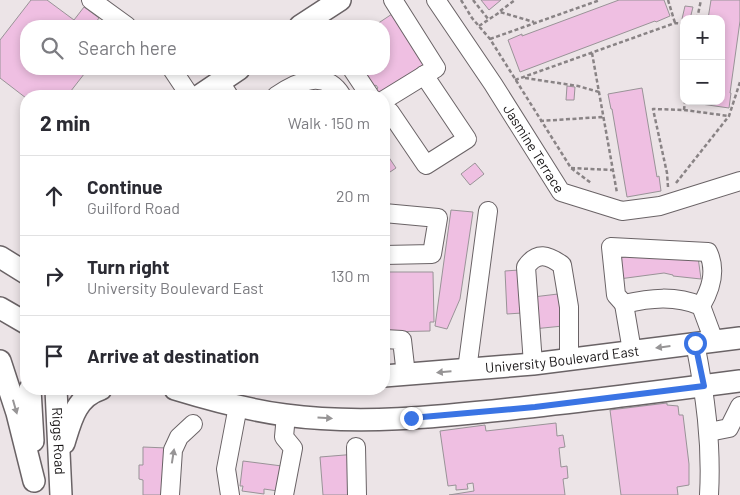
<!DOCTYPE html>
<html lang="en">
<head>
<meta charset="utf-8">
<style>
  :root { --surface:#fff; --page:#f2f2f3; --text:#2b2b33; --muted:#7c7c81; --line:#e1e1e2 }
  body { margin:0; font-family:Barlow,sans-serif; background:var(--page); color:var(--text) }
  .controls { position:absolute; right:15px; top:15px; display:grid; overflow:hidden; border-radius:10px; box-shadow:0 2px 8px #0003 }
  .controls button { width:45px; height:45px; display:grid; place-items:center; padding:0; border:0; border-bottom:1px solid var(--line); background:var(--surface); color:var(--text); font:25px sans-serif }
  .stop { position:absolute; width:15px; height:15px; margin:-11px; border:4px solid #3a74e4; border-radius:50%; background:#fff }
  .stop.end { background:#3a74e4; border-color:#fff; box-shadow:0 1px 5px #0008 }
  .list { margin:0; padding:0; list-style:none }
  h2 { display:flex; justify-content:space-between; align-items:center; height:65px; margin:0; padding:0 20px; font-size:21px }
  h2 small { font-size:16px; font-weight:400; color:var(--muted) }
  .list li { display:grid; grid-template-columns:32px 1fr auto; gap:15px; align-items:center; box-sizing:border-box; height:80px; padding:0 20px; border-top:1px solid var(--line) }
  .list b { display:block; font-size:19px; white-space:nowrap }
  .list p { margin:0; font-size:16px; white-space:nowrap; color:var(--muted) }
  .list em { font-size:16px; font-style:normal; color:var(--muted) }
  .icon { flex:none; width:28px; height:28px; fill:none; stroke:currentColor; stroke-width:2; stroke-linecap:round; stroke-linejoin:round }
  .map { position:relative; flex:none; width:740px; height:495px; overflow:hidden }
  .search { position:absolute; background:var(--surface); box-shadow:0 2px 8px #0003; left:20px; top:20px; width:370px; height:55px; display:flex; align-items:center; gap:12px; box-sizing:border-box; padding:0 18px; border-radius:20px; color:var(--muted); font-size:19px }
  .panel { position:absolute; background:var(--surface); box-shadow:0 2px 8px #0003; left:20px; top:90px; width:370px; height:305px; border-radius:20px }
  .map>svg:first-child { display:block }
</style>
</head>
<body>
<div class="map">
<svg width="740" height="495" viewBox="0 0 740 495">
  <rect width="100%" height="100%" fill="#ece4e7"/>
  <path fill="#efbfe2" stroke="#999397" d="M31,0h16l27,20 10,-13 15,11 -6,8h-67v43h62l-21,27h-41v2l-26,-20v-38z
    M481,0h20l-12,10z
    M619,0h45l6,16 -14,6 -1,-1 -135,51 -12,-32 14,-6v2z
    M711,0h29v21l-10,72h1l-2,15 -35,-5 1,-2h26v-82h-13z
    M685,6l8,1 -3,12h-8z
    M392,14l35,52 -50,30 -3,-5 4,-3 -2,-3 -6,4 -13,-20h27v-43h-10z
    M567,86l8,1 -1,13h-8z
    M642,88l15,89 2,-1 2,15 -34,6 -15,-88h-1l-3,-15z
    M384,150l12,18 -12,8z
    M475,163l9,11 -14,11 -9,-11z
    M451,210l22,2 -13,87 -13,30 -12,-3z
    M661,252l37,5 3,22 -28,-3v-1l-9,-2 -45,6 -3,-21z
    M519,270l3,43 -15,1 -2,-43z
    M384,272h49l1,50h-4v9l-46,1z
    M558,294l5,32 -30,3v-32z
    M667,403v2l11,1 1,9h4l6,49v21l-12,2 1,8h-57l-11,-85z
    M556,423l1,13 6,-1 2,12 -6,1 2,19 6,-1 1,12 -5,1 2,16h-116l25,-4 -1,-8 -6,1 1,5 -12,1v-5l-8,1 -8,-55 45,-6 1,6z
    M143,447l24,1 -1,47h-23v-15l-4,-1v-14h4z
    M357,454l3,41h-37l-3,-38z
    M243,461l39,5 -4,25 -14,-2v5l-22,-3 1,-5h-3z"/>
  <g fill="none" stroke-linecap="round" stroke-linejoin="round">
    <defs>
      <g id="minor">
        <path d="M91,0l36,26"/>
        <path id="s1" d="M436,0l57,84 68,108 61,19 38,-5 80,-25"/>
        <path d="M172,69l18,27"/>
        <path d="M352,69l18,27"/>
        <path d="M220,82l9,14"/>
        <path d="M276,96c21,-14 49,-28 66,0"/>
        <path d="M384,100l52,-32 -43,-68"/>
        <path d="M384,109l6,3 36,53 41,-26 -43,-64"/>
        <path d="M384,213l54,5 -6,36 -48,1"/>
        <path d="M624,304l-8,-9 -5,-48 97,5c9,19 3,37 -7,54"/>
        <path d="M384,339l18,1 4,35"/>
        <path d="M695,343c10,51 17,100 14,152"/>
        <path d="M632,351l-8,-47c26,-6 51,-9 77,2l13,35"/>
        <path d="M533,364l-7,-97c11,-16 22,-12 36,-2l7,42v52"/>
        <path d="M467,370l21,-159"/>
        <path d="M709,432l20,-4 11,-22"/>
        <path d="M356,447l1,48"/>
        <path d="M170,495l3,-45 6,-13 14,-13"/>
        <path d="M230,495l-4,-26 12,-63"/>
        <path d="M284,495l9,-47 -9,-11 2,-22"/>
      </g>
      <g id="major">
        <path d="M300,26l40,-26"/>
        <path d="M199,96l40,-27"/>
        <path d="M0,257l26,16"/>
        <path d="M0,308l26,15"/>
        <path d="M0,361l17,52 17,68"/>
        <path id="s2" d="M384,376l149,-12 207,-26"/>
        <path d="M30,389l3,52"/>
        <path id="s3" d="M56,389l5,106"/>
        <path d="M175,389c36,11 73,21 110,26 75,10 151,2 226,-6 77,-8 153,-18 229,-28"/>
        <path d="M64,443c7,-23 12,-46 37,-54"/>
      </g>
    </defs>
    <use href="#minor" stroke="#6a6366" stroke-width="20"/>
    <use href="#major" stroke="#6a6366" stroke-width="24"/>
    <path stroke="#898385" stroke-width="2.5" stroke-dasharray="4 2.5" stroke-linecap="butt" d="M461,0l11,18 18,21 81,129 20,15
      M473,0l16,20
      M668,0l7,23
      M500,11l15,-11
      M697,19l4,-19
      M479,26l21,-14 34,10
      M490,39l110,-39
      M592,53l25,140
      M525,78l53,8 21,6
      M515,80l160,-57 9,1
      M684,110l1,-9
      M540,121l63,-4
      M571,168l41,2
      M676,183l53,-67 11,-34
      M668,187l-1,-14 -14,-64 31,1 45,6"/>
    <use href="#minor" stroke="#fff" stroke-width="18"/>
    <use href="#major" stroke="#fff" stroke-width="21"/>
  </g>
  <defs><path id="oneway-solid" d="M-6-.8H1V-3.2L6.5 0L1 3.2V.8H-6Z" transform="scale(1.25)"/></defs>
  <g fill="#979596">
    <use href="#oneway-solid" transform="translate(663 347) rotate(173)"/>
    <use href="#oneway-solid" transform="translate(444 372) rotate(175)"/>
    <use href="#oneway-solid" transform="translate(15 407) rotate(74)"/>
    <use href="#oneway-solid" transform="translate(325 418) rotate(3)"/>
    <use href="#oneway-solid" transform="translate(173 456) rotate(-81)"/>
  </g>
  <g fill="none" stroke-linecap="round" stroke-linejoin="round">
    <path stroke="#3a74e4" stroke-width="6" d="M411,418l124,-11 169,-21 -9,-43"/>
  </g>
  <g text-anchor="middle" stroke-width="4" stroke-linejoin="round" paint-order="stroke">
    <g font-size="14" fill="#171415" stroke="#f9f2f4">
      <text dy="5" stroke="none"><textPath href="#s1" startOffset="178">Jasmine Terrace</textPath></text>
      <text dy="5" stroke="none"><textPath href="#s2" startOffset="179">University Boulevard East</textPath></text>
      <text dy="5" stroke="none"><textPath href="#s3" startOffset="52">Riggs Road</textPath></text>
    </g>
  </g>
</svg>
<div class="controls">
<button>+</button>
<button>−</button>
</div>
<div class="stop" style="left:695px;top:343px"></div>
<div class="stop end" style="left:411px;top:418px"></div>
<div class="search"><svg class="icon" aria-label="search" viewBox="0 0 24 24"><circle cx="10" cy="10" r="6"/><path d="M15 15l6 6"/></svg>Search here</div>
<section class="panel">
<h2>2 min<small>Walk · 150 m</small></h2>
<ul class="list">
<li><svg class="icon" aria-label="ahead" viewBox="0 0 24 24"><path d="M12 20V5M6 11l6-6 6 6"/></svg><div><b>Continue</b><p>Guilford Road</p></div><em>20 m</em></li>
<li><svg class="icon" aria-label="right" viewBox="0 0 24 24"><path d="M7 20v-9h11M14 6l5 5-5 5"/></svg><div><b>Turn right</b><p>University Boulevard East</p></div><em>130 m</em></li>
<li><svg class="icon" aria-label="arrive" viewBox="0 0 24 24"><path d="M6 21V4h12l-3 4 3 4H6"/></svg><div><b>Arrive at destination</b></div></li>
</ul>
</section>
</div>
</body>
</html>
